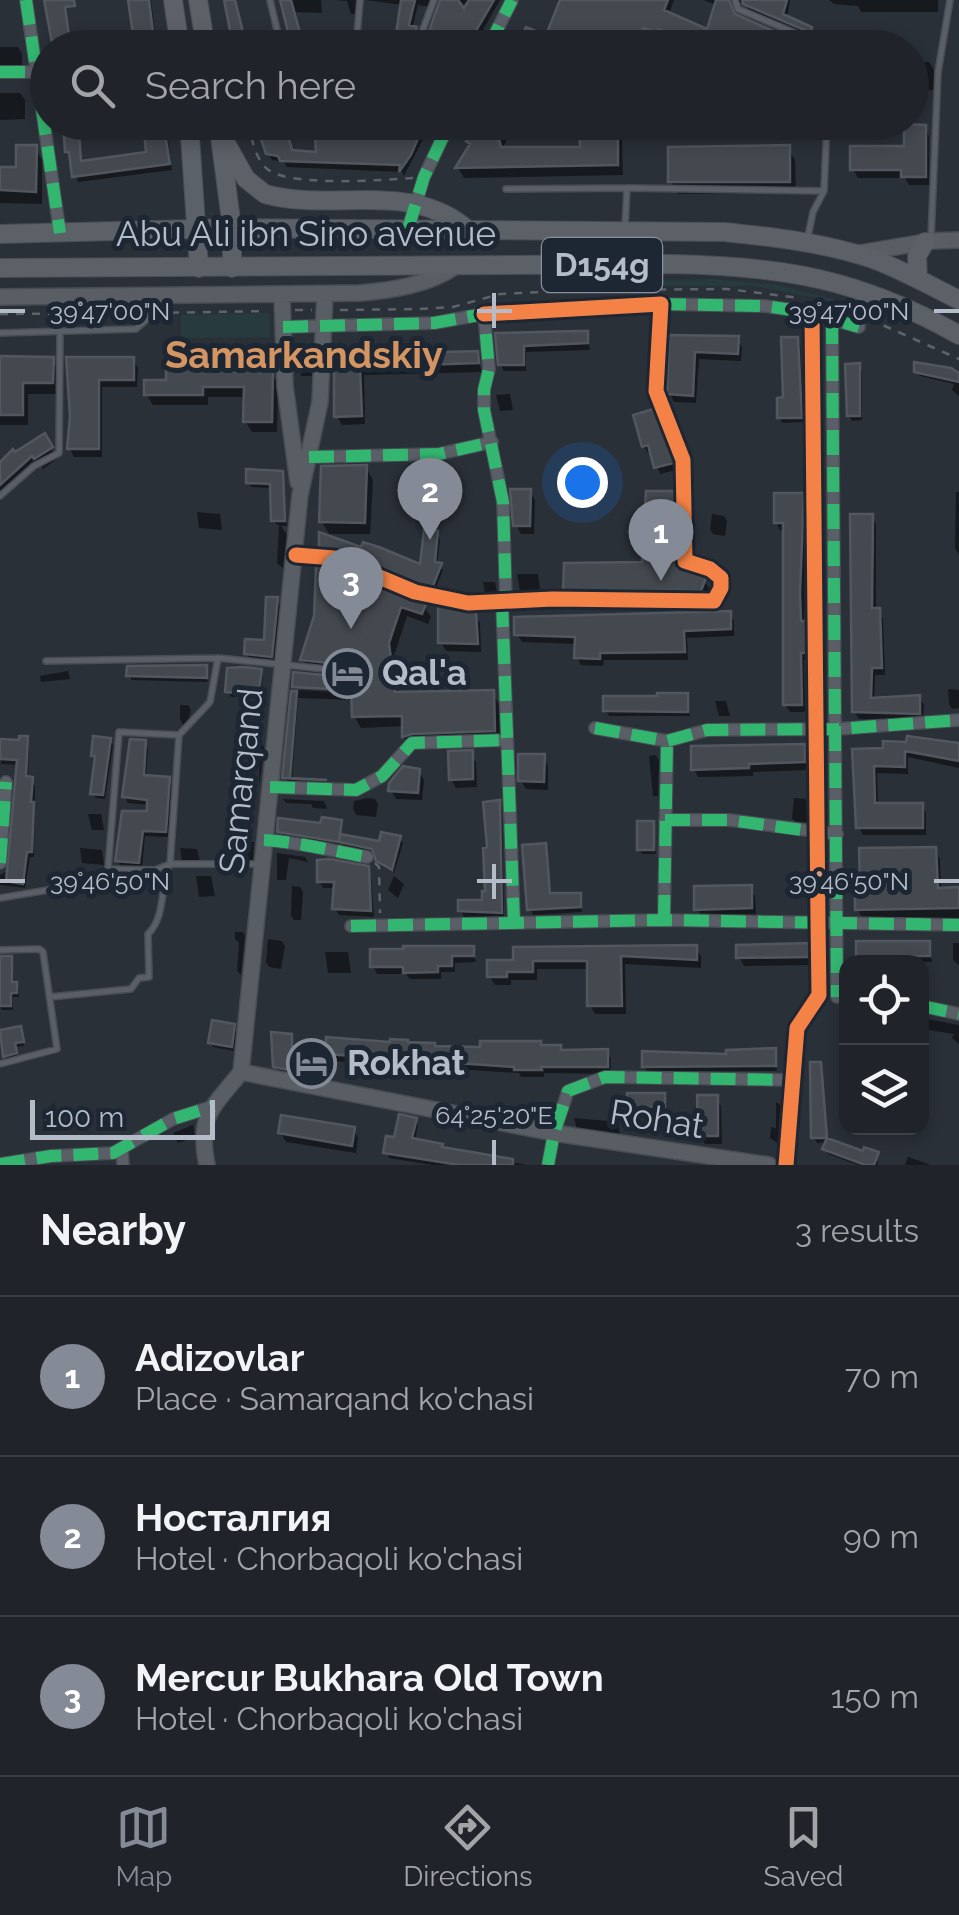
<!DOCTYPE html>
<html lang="en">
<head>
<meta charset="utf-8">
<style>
  :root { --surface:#20242a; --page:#282c32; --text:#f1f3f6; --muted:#a2a4a8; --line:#3d4147; --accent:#848b96 }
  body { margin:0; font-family:Raleway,sans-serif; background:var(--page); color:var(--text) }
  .controls { position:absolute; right:30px; bottom:30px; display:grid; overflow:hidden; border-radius:20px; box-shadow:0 5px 15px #0003 }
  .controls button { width:90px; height:90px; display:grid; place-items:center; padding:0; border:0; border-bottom:2px solid var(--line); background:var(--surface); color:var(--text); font:50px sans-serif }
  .scale { position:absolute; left:30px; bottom:25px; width:185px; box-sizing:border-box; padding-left:10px; border:5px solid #b4bcc9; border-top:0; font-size:28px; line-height:35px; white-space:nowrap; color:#b4bcc9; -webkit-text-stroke:8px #1d2633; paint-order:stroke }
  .you { position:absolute; left:582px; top:482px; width:35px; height:35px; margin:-25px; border:8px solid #fff; border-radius:50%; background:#1a73e8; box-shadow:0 0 0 15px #1a73e833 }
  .badge { display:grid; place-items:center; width:65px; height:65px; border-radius:50%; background:var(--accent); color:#fff; font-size:32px; font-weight:700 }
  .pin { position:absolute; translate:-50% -82px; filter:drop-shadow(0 2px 5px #0008) }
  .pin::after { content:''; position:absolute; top:52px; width:35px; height:30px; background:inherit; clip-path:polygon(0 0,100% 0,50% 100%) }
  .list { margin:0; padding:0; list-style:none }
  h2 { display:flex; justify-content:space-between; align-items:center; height:130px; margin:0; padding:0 40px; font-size:42px }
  h2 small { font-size:32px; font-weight:400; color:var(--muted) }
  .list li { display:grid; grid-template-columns:65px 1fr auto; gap:30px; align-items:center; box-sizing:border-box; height:160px; padding:0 40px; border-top:2px solid var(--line) }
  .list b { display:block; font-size:38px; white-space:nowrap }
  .list p { margin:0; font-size:32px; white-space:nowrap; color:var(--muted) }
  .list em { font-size:32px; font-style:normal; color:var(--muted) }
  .icon { flex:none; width:55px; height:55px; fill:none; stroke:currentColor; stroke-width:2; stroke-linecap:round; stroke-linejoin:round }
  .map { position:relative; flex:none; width:959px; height:1165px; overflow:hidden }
  .search { position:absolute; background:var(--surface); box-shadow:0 5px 15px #0003; left:30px; right:30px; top:30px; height:110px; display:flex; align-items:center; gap:25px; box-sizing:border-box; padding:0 35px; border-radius:55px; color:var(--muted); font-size:38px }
  .sheet { height:610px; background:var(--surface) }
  nav { display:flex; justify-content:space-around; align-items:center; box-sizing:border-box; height:140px; border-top:2px solid var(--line); background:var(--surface); font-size:28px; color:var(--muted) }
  nav a { display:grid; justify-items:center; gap:5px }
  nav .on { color:var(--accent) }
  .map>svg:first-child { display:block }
</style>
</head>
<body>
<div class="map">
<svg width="959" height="1165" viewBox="0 0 959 1165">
  <rect width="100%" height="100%" fill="#2a3038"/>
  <path fill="#273a3e" d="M712,279l66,6 74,19 -2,4 -38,-11 -59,-11h-152l-4,-5z
    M269,313l1,24 -89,1v-23z"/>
  <path fill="#0007" fill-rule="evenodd" d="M48,0h17l8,48h-19z
    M130,0h21l6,48h-21z
    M284,0h37l1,13 -28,-1 6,23h12l5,13h-22z
    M334,0h30l-7,5 -1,9h-5l-4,-13z
    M365,0h135l-27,48h-50l20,-46 -8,-1 -4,6 -13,-2 -6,24 7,7 -4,12h-18l6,-43z
    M562,0h112l-5,15 40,17 8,-27 -14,-5h87l-3,19 23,10 5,10 -65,-27 -6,-11 -12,5 2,9 73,33h-48l-18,-11 -5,11h-13l-8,-5 -1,5h-18l-34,-12 -1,3 -14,-4 -3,13h-124l28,-10z
    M829,0h109v12h-77l-3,-6 -24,-2z
    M0,47h18l4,7v14l-22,1z
    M912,62h17l5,8 1,20 -23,1z
    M0,93h20l5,7v19l-25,1z
    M65,122h11l6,41 67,-9 -2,-32h19l6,48 -94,12 -10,-31z
    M302,122h34l-2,18h36l11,-18h51l-28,54 -2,-4 -115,-5 -3,-5 -12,-2 -4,-7 11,-21 6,-2 8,23 26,1 -2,-26 -11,3z
    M483,122h35l-17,28h81l34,-23 6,12 1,36 -159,3 -6,-10z
    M924,127l5,9v49h-20l-4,-7h-47l-5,-9 53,-20z
    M35,148l7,12v44l-42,-1v-34h18z
    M788,148l7,12 1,33 -118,1 -7,-12z
    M586,333l4,17 -64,2v19h-22l-4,-7 -2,-29z
    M671,338l66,1 5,8 -1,14 -42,-2 -3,44 -22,-1 -4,-8z
    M797,339l3,5 4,78 -22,1 -2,-6z
    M188,351l6,9h31l6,15 40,-2 7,11 -1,48h-25l-7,-11 1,-24h-38v8h-55l-7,-11 23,-11z
    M476,353l6,19 -118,3 1,49 -23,1 -5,-9 -1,-58z
    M0,358l51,1 7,11v24h-30v31h-28z
    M298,359h11l3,17h-11z
    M133,360l5,8 -1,19h-35v70h-28l-4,-8 1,-62z
    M859,366l3,5v49l-10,1 -3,-5z
    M917,372l42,3v21l-7,-6 2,-6 -34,-8z
    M510,394l3,16 -13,1 -4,-16z
    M656,420l20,50 -16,4 -8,-22 -4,1 -4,-7z
    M44,436l13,23 -14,10 -3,-4 -40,36v-36z
    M366,468l7,12 -3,54h-41l-7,-12z
    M281,473l6,53h-6l6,9 -4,33 -6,-5 2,-37 -6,-5 -1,-33 -21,-1 -3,-5z
    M530,492l5,8 -1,34h-13l-5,-9z
    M956,492h3v63l-4,-7z
    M673,494l4,8 3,68 24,10 5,8 -4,11 -135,-2 -5,-8 79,-24z
    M803,495l4,8 -3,121 5,7v29h-5l1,52h-15l-5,-7v-175h-5l-4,-8z
    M197,512l23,2 2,16 -23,-2z
    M712,514l12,2 3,5 -2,15 -12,-2 -3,-5z
    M872,516l4,8v87l7,8 2,56h-10l-1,26 45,-3 5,7 -1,16 -64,-2 -5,-8z
    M437,534l3,5 -3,26 6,5 -8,20 -93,-36 -18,-2 -3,-5v-11l102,32z
    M318,569l106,37 7,11 -3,7 -21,-8 -13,40 4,38 94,-1 7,11 1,38 -90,5 -6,-10v-11l-43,2 -7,-12v-16l-56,-2 -6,82 35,3 -39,-1 -3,-4 9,-84h5l-2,-4 60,3 -12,-13 6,-5 -41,-4 -7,-11 14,-44zM342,653l13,22h-5l-12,-20z
    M517,574h21l3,21 -20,1z
    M483,582h12l3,15h-12z
    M277,600l4,8 -5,56 -25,-2 -4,-8 19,-11z
    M729,613l5,8v15l-47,2 1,22h-84l-1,6 -22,-1 -4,-8v-13l-55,-2 -5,-8z
    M474,614l6,9 1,29 -35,-1 -5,-9z
    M205,668l3,14 -76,-2 -3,-5z
    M68,671l2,8 -29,3 -1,-6z
    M260,671l3,5 -2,20 -22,-3 -1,4h-7l-3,-6z
    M948,689l11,1v18l-7,1 -3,-5z
    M686,695l4,21h-81l-3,-5z
    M715,701h11l4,15h-11z
    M180,705h8l3,5 -4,15h-4l-3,-6z
    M26,738l3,6 -1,35 7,6 -1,72h-4l-5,31 -25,-3v-10l11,-6 9,-104 -19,-1 -1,-22h21z
    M110,740l3,6 -8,53 -9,-1 -3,-5 4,-32 -4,-6z
    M145,742l3,6 -2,30 22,1 4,6 -4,52 -23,-1 -3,33 -21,-2 -3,-6 31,-47 1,-9 -22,-2 -3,-6z
    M261,743l3,4 -5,40v-12z
    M908,744l51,2v22l-51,-11v17l-31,-1 1,32h44l4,8v22h-63l-4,-8 -5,-75 31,-1z
    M803,747l5,8 1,15 -56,2v4l-55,1 -4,-8z
    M471,753l5,9 1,25 -21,1 -5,-9z
    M656,755l3,6 -1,35h-5l-4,-40z
    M544,757l4,9v24l-22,-1 -5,-8z
    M419,771l5,9 -2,20 -26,-1 -5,-9z
    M367,798l8,1 3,5 -2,13 -20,-2 -3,-6 1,-8z
    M794,798l12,1 3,5v21l-13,-2 -4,-5z
    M283,799l41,2 3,8 -14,-1 -2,-4 -25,-1z
    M499,802l3,7 2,110 -40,-2 -3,-7 23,-7 4,-10 2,-44z
    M88,814h13l3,16h-12z
    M340,822l2,15 39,7 19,-6 3,5 -9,30 -13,-7 -5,-12 -32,-7 -3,-6 -1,5 -57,-10 -4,-5z
    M653,824l3,30h-14l-3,-5z
    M231,842h23l-1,19h-20z
    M545,846l7,49h27l3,17 -49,3 -3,-6z
    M80,848l22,2 2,15 -22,-2z
    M180,848l17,1 3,13h-18z
    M934,849l6,10 1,31h18v28l-96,1 -6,-10z
    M277,853l28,4 3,5 -19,-4 -3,22h-9z
    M367,868l4,8 3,41 -35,-2 -4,-7 1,-20h-13l-4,-7z
    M196,876h15l4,20 -16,1z
    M394,876l10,8 -6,14 -10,-8z
    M292,886l8,1 3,5 -2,28h-7l-3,-5z
    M750,888l5,8 1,20 -54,1 -5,-8z
    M235,932h8l2,4 -4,39 -4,-4 2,-28 -4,-4z
    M268,939l14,2 3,5 -4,23 -12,-2 -3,-5z
    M928,943l4,19 -74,-1z
    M953,943h6v22l-6,-5z
    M808,946l4,9 1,10 -69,1 -5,-9z
    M472,948l4,14 -21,1v9h-14v7h-31l-4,-5h-29l-4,-8z
    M695,948l6,8v12l-76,-4 1,50h-31l-5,-9 -1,-36h-52v11h-26v5h-16l-5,-8 26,-15v-13z
    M325,952h23l3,21h-23z
    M0,957l10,1 3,6 1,21 5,5v7h-6v13h-11l-2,-3z
    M922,1018l37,7v19l-7,-6 2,-4 -31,-5 -1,7z
    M233,1026l3,6 -2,19 -21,-4 -3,-5z
    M22,1033l2,13 -8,1 2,10 -10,3 -2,-4z
    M291,1036l2,14 29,4 3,5 -3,21 -44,-9 -2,-5z
    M560,1047l3,6 44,-2 4,8 -1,15 -66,-1v4h-23l-2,-4 -187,-12 -5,-8z
    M774,1051l3,20h-130l-3,-5z
    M819,1064l9,77 36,14 13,-1 1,11h-20l-30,-11 -3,-5 3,-7 -11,1 -3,-6z
    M664,1095l3,17h-35l-3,-5z
    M716,1098l5,8 1,38h-17l-5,-9z
    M776,1102l6,4 -3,38 -9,-6 1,-11 5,1z
    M574,1118l44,4 2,13 -43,-6z
    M415,1120l3,5 -3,16 28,9 84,15h-95l-43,-7 -3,-6z
    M193,1125l2,12 -17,6 -5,-10z
    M353,1129l5,9 -2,15 -70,-11 -5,-9z
    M908,1157l23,8h-26z"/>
  <path fill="#444950" stroke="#52575f" stroke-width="2.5" d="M44,0h30l1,6 -10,1 6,41h-18z
    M128,0h21l6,48h-20z
    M224,0h11l12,48h-11l-4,-7z
    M280,0h11l9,33h13l2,13 -23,2z
    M401,0h14l-6,25 8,2 -7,21h-16z
    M440,0h18l6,8 5,-8h25l-28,48h-43z
    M560,0h108l-4,10 43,19 9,-29h13l6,14 75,33h-26l-17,-6 -1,7h-9v-5l-21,-12 -8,17 -17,-11 -3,10 -50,-18 -1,3 -14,-4 -5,20h-122l10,-21 20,8z
    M742,0h45l-4,14 29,13 -1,6 -68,-29z
    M63,122h11l1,11h4l2,28 65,-9 -3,-30h20l7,42 -98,13 -3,-25h-4z
    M255,122h22l2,7 7,-1 6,22 24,2 -2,-30h17v16l38,-1 10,-15h46l-14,33 -12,17 1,-7 -120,-4 -2,-5 -12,-2z
    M477,122h28l-7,13 3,12h79l-1,-21 39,-1v40l-163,3 15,-24 -4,-3z
    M904,124l22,1v52h-25v-7h-51v-24h54z
    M16,145h21l-1,47 -36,-2v-23h16z
    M790,145v37h-122v-35z
    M578,331h10v12l-64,3v19h-26l-3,-32z
    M669,335l70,1 -1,18 -43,-2 -2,44 -26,-2z
    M781,337h17l4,81h-25v-20l6,-1z
    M166,348h24v10h36v14l47,-2 -1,52h-29l1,-35h-41v8h-59v-15h22z
    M478,351l1,12 -119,4 2,49 -28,1v-62z
    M0,356l54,1 -1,26h-30v32h-23z
    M66,357h68v23h-35v69h-32l3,-33z
    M914,362l37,6 8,5v9l-45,-10z
    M860,363v53h-13l-2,-52z
    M653,409l21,54 -20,5 -6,-23 -6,2 -9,-32z
    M45,433l8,14 -19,12 -2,-3 -32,29v-23l13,-13 2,3z
    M367,465l-2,58 -46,-1 2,-56z
    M246,469l37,2 2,50h-14l-1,-37 -24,-1z
    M510,489h21l-1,37h-17z
    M646,491h28l2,71 5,7 25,9 -5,13 -138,-1 1,-27 78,-1z
    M774,493h30l-4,100 1,28h5v32h-5l1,52h-19v-182h-9z
    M850,514h23l-1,94h8l2,60h-10l-1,30 49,-3v19l-68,-2z
    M424,530l14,1 -3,31 7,1 -9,23 -15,-3 -80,-34 -19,-2v-15l42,15 2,-5 16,5 41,17z
    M316,566l16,1 94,37 -4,10 -21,-7 -12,36 6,49 99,-2 1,41 -83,3 -10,3v-21l-50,1 -1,-27 -59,-3 1,-15 51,5 7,-4 -4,-8 -47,-5 14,-44z
    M266,597h12l-6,60 -28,-3 1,-15 19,1z
    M438,606l38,6 2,32 -40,-1z
    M731,611v18l-47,2 1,21 -85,1v6l-26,-1 1,-21 -61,-2v-18z
    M207,665v13l-81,-2 1,-10z
    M244,667l18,2 -3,22 -22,-2v4l-12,-1 2,-24z
    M291,691h6l-7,87 37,2 -45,-2z
    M657,693h31v19l-85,-1v-15h54z
    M19,736h9l-2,40 7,1 -2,25h3l-2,50h-5l-4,32 -17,-3 11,-121 -17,-1v-20l19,1z
    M93,736l18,2 -8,57 -13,-1 5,-38h-4z
    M907,736l52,7v18l-54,-10v16l-31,-1 1,37h48v25h-67l-4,-79 31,-1v-7l23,1z
    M130,739l16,1 -2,35 26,2 -4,55 -23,-1 -4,32 -24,-2 7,-50h25v-11l-25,-3z
    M805,744v18l-56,2v4l-58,2v-24z
    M473,750v29l-24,1 -1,-29z
    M518,754h27l-1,28 -26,-1z
    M403,766l17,3 -2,24 -30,-2 1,-8z
    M500,800l2,113 -44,-2v-11h24v-9h3l-2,-43 4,-1 -4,-45z
    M322,817l20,3 -3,22 -62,-10 1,-14 42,5z
    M637,821h17v29h-17z
    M381,832l20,4 -9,34 -16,-9 -4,-12 -33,-7 1,-8 39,7z
    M546,843l4,50h31v14l-54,3 -5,-65z
    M936,847l2,41 21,-1v21l-104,2v-26h5l-1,-36z
    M330,859l39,7 2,45 -39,-2 2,-27h-17v-22z
    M752,885v23l-58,2v-24z
    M856,941h74v15h-32v5h-42z
    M809,943v14l-73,1v-13z
    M697,945v15l-76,-4 1,50h-35v-45h-54v11h-26v5h-20v-17h26v-13z
    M403,946h71v10h-22v10h-14v6l-35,1v-6h-33v-18h33z
    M0,956h12v26h5v11h-6v13h-11z
    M212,1020l23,4 -3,23 -24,-4z
    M21,1026l3,16 -9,1 2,10 -14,4 -3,-27z
    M271,1032l21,2v14l32,4 -3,24 -48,-9z
    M326,1037l64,5v-3l18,1v2l27,1v3l45,1v-6h61v4h20v5l47,-1v18h-67l1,3h-28v-3l-189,-13z
    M776,1048v18l-134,1v-16l84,3v-4z
    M810,1062h11l6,76h-16z
    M627,1093h38v14h-38z
    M697,1095h21v41h-20z
    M399,1114l18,4 -5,20 31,6 -1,3 71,12v6h-54l-76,-12 3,-17 8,1z
    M281,1115l74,12 -3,19 -74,-13z
    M827,1138l36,13 1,-4 15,5 -5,13h-9l-43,-16z"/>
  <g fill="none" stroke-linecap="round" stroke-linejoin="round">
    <defs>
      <path id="lane" d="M270,0l7,30
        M735,0l3,9 93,39
        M356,48l4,-48
        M416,48l18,-48
        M506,189l121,-1
        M625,228l2,-40 197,3
        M808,236l5,-24 11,-21 3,-69
        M931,238l7,-166 12,-72
        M0,333l136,-4 10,-9 1,-22
        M0,496l34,-30 25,-13 1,-120
        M46,661l172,-3 127,13
        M179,735l-60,-3 -11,137 47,1 15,-6h90
        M0,898l54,-9
        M0,950l39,-1 4,3 14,97 -57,15
        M50,997l81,-8 8,-11 10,-1 -1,-43c18,-17 12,-49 22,-70l9,-129 31,-33 8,-44"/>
      <path id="street" d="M26,0l34,233
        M488,48l24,-48
        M0,72h36
        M408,229l16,-52 26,-55
        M661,304l104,2 41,6 53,15
        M832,319l5,678
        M283,327l151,-4 50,-9 5,55 -5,21v20l19,92 3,99
        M309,457l130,-3 53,-12
        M296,555l38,3 81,34 53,11 85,-4 161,2 7,-13v-10l-11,-9 -25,-8 -2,-101 -27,-69 5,-87 -177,10
        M502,602l12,320
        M595,728l72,13 40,-11 130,-1 122,-9
        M270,787l86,3 26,-14 30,-33 94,-3
        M665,820h64l108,14
        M264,840c36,2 68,11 103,17
        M0,863l6,-81
        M664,920l3,-179
        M351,926l313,-6 295,5
        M922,1006l37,8
        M122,1149l1,16
        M0,1164l51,-8 62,-3 60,-34 41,-13
        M548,1165l6,-32 14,-42 37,-14 186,3
        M786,1165l11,-137 22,-33 -1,-73 -6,-608"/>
      <path id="secondary" d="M854,254l77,-13 28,-1
        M282,295l3,91 13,96
        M0,297l360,-4c34,-3 68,-8 96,-27
        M241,1072l59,-577 20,-93 5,-108
        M241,1072l313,61 215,32
        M207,1165c-10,-50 5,-56 34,-93"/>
      <path id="primary" d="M173,0l7,48
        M198,0l8,48
        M189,122l10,146
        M218,122l14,106v40
        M222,136l24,43 19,15c68,19 145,-15 203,36
        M0,234l232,-6 492,4c50,5 101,11 149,27 30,11 58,27 86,41
        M0,268l671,-4c112,2 189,15 288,71
        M918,279l-1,-23 8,-14"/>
    </defs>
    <use href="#lane" stroke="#484c53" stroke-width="8"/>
    <use href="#street" stroke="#484c53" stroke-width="14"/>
    <use href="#secondary" stroke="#484c53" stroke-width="18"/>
    <use href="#primary" stroke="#484c55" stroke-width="20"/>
    <path stroke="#5d636a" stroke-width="2.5" stroke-dasharray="8 8" stroke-linecap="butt" d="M247,122c5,15 7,33 18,45 18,21 118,13 148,11
      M295,310h17
      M340,310l80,-1 33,-2 47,-13 87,-4 140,-1 72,9
      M155,313l112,-2
      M0,314l137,-1
      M869,319l90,40
      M375,863l4,4 1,46
      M61,889l24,-3 20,-11"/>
    <use href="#lane" stroke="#5a5e66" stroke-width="5"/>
    <use href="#street" stroke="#5a5e66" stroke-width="11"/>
    <use href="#secondary" stroke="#595d64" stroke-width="15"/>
    <use href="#primary" stroke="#5c6168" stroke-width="18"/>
    <path stroke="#33b770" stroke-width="12" stroke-dasharray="25 12" stroke-linecap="butt" d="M26,0l34,233
      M488,48l24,-48
      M0,72h36
      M408,229l16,-52 26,-55
      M661,304l104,2 41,6 53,15
      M832,319l5,678
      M283,327l151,-4 50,-9 5,55 -5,21v20l19,92 3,99
      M309,457l130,-3 53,-12
      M502,602l12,320
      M595,728l72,13 40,-11 130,-1 122,-9
      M270,787l86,3 26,-14 30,-33 94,-3
      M665,820h64l95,13
      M264,840c36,2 68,11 103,17
      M0,863l6,-81
      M664,920l3,-179
      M351,926l313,-6 295,5
      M922,1006l37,8
      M0,1164l51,-8 62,-3 60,-34 41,-13
      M548,1165l6,-32 14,-42 37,-14 186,3"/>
    <defs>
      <path id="cycleway" d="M296,555l38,3 81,34 53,11 85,-4 161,2 7,-13v-10l-11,-9 -25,-8 -2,-101 -27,-69 5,-87 -177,10
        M786,1165l11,-137 22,-33 -1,-73 -6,-608"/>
    </defs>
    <use href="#cycleway" stroke="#1d2633" stroke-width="21"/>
    <use href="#cycleway" stroke="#f48246" stroke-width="15"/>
  </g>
  <path fill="none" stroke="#b4bcc9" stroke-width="4" d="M494,293v35M0,311h25M477,311h35M934,311h25M494,864v35M0,881h25M477,881h35M934,881h25M494,1140v25"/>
  <defs>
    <symbol id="hotel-ring" viewBox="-11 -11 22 22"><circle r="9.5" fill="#1d2633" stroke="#848b96" stroke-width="1.5"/><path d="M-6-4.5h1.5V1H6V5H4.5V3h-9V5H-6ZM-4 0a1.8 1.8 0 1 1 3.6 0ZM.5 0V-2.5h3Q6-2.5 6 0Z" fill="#848b96"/></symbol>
  </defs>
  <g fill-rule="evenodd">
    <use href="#hotel-ring" x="320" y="646" width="55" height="55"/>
    <use href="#hotel-ring" x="284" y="1036" width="55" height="55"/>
  </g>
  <g text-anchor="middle" stroke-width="10" stroke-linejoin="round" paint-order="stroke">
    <rect fill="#1d2633" stroke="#878f9c" stroke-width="2.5" x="542" y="238" width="120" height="54" rx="8"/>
    <g font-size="32" font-weight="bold" fill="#b4bcc9">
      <text x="602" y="276">D154g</text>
    </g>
    <g font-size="35" fill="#b4bcc9" stroke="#1d2633">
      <text x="306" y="246">Abu Ali ibn Sino avenue</text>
      <text transform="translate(241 781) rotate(-84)" y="12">Samarqand</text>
      <text transform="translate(657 1119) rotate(9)" y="12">Rohat</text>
    </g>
    <g font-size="35" font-weight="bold" fill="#b4bcc9" stroke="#1d2633" text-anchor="start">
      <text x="382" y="685">Qal'a</text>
      <text x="347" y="1075">Rokhat</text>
    </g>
    <g font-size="38" font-weight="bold" fill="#d59563" stroke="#1d2633">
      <text x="304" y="368">Samarkandskiy</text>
    </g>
  </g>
  <g font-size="25" text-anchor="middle" fill="#b4bcc9" stroke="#1d2633" stroke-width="10" stroke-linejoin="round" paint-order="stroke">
    <text x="110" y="320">39°47'00"N</text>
    <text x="849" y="320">39°47'00"N</text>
    <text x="110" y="890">39°46'50"N</text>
    <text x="849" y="890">39°46'50"N</text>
    <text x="494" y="1124">64°25'20"E</text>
  </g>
</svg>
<div class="controls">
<button><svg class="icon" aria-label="locate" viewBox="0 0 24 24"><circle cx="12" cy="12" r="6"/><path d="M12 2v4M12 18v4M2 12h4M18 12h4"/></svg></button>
<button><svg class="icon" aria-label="layers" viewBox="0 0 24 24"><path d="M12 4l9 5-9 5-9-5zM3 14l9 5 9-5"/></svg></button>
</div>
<div class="scale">100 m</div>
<div class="you"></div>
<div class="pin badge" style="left:661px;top:581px">1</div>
<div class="pin badge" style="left:430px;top:540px">2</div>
<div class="pin badge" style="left:351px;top:629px">3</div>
<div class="search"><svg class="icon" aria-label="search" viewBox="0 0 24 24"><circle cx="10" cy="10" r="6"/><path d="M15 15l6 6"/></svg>Search here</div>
</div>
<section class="sheet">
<h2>Nearby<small>3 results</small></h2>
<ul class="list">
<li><span class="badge">1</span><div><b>Adizovlar</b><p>Place · Samarqand ko'chasi</p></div><em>70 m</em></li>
<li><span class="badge">2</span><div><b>Носталгия</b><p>Hotel · Chorbaqoli ko'chasi</p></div><em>90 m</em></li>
<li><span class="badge">3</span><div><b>Mercur Bukhara Old Town</b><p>Hotel · Chorbaqoli ko'chasi</p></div><em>150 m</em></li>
</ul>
</section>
<nav>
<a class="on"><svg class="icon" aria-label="map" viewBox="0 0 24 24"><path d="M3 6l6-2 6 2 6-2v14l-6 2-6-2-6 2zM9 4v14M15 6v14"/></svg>Map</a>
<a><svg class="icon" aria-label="directions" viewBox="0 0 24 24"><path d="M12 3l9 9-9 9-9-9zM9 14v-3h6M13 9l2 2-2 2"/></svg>Directions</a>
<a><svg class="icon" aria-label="saved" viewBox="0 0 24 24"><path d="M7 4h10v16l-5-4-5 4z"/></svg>Saved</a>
</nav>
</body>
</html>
